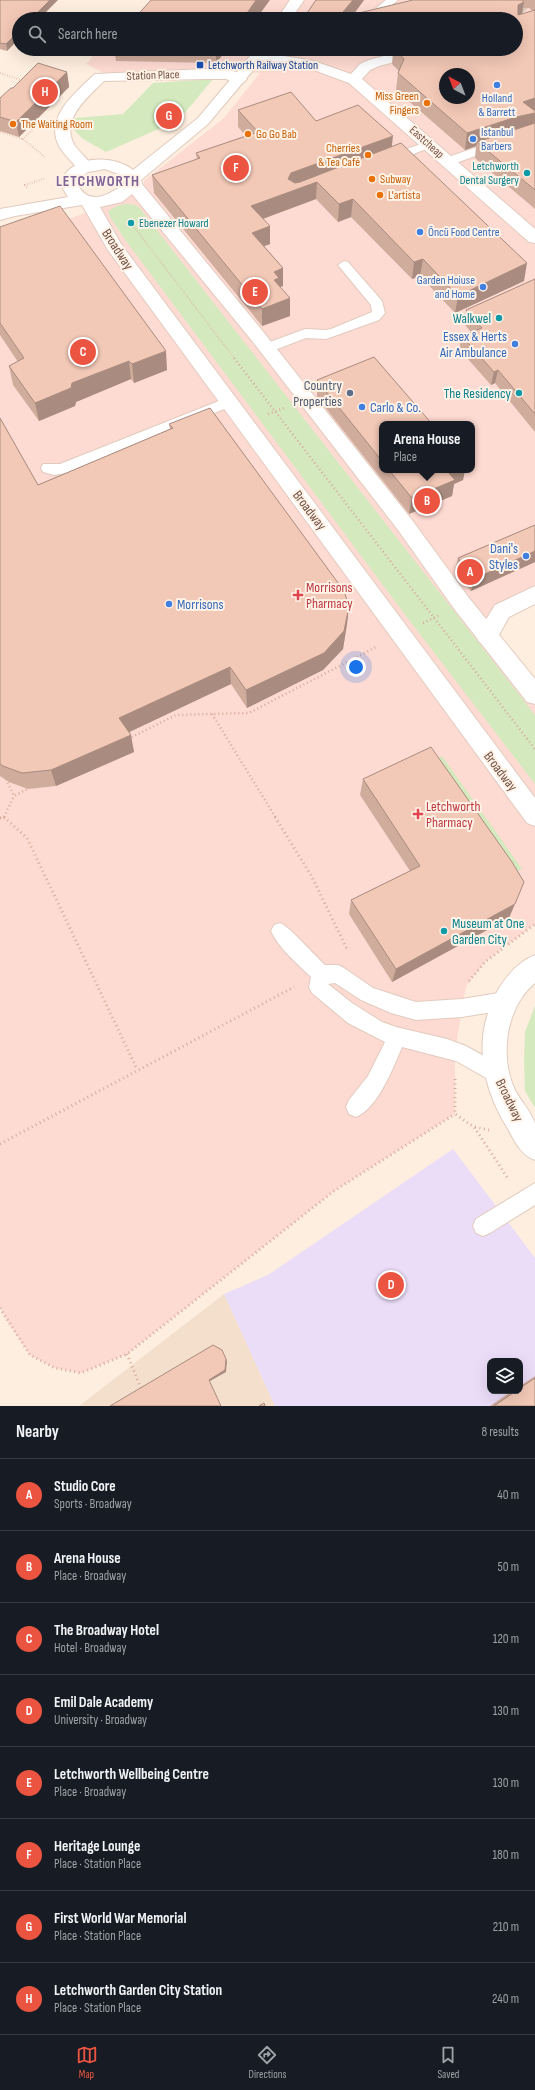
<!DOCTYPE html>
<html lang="en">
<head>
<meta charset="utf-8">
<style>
  :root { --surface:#171b24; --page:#20242c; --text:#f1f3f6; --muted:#9ea1a6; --line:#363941; --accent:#ea5441 }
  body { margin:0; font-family:"Sofia Sans Condensed",sans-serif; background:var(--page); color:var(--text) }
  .controls { position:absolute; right:12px; bottom:12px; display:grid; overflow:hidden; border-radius:8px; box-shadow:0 4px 16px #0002 }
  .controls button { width:36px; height:36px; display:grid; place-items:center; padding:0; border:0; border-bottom:1px solid var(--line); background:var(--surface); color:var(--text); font:20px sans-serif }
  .compass { position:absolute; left:439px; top:68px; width:36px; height:36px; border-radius:50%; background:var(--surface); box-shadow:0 4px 16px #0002; rotate:318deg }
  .you { position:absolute; left:356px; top:667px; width:14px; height:14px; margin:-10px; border:3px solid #fff; border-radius:50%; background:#1a73e8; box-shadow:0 0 0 6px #1a73e833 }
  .badge { display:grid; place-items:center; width:26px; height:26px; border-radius:50%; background:var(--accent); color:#fff; font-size:13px; font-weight:700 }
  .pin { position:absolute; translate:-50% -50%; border:2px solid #fff; box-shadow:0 1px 4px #0006 }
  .popup { position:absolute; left:379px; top:421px; width:96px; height:52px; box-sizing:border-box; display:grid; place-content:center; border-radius:8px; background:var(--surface); filter:drop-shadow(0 1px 3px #0005); font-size:13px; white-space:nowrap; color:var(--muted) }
  .popup b { font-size:15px; color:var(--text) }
  .popup::after { content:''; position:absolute; left:50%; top:100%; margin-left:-8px; border:8px solid transparent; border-top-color:var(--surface) }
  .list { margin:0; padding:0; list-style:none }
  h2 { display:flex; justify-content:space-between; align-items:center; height:52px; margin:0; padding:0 16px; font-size:17px }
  h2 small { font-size:13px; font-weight:400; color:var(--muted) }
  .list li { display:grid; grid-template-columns:26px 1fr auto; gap:12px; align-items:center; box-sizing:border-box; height:72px; padding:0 16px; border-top:1px solid var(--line) }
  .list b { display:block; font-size:15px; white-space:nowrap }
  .list p { margin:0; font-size:13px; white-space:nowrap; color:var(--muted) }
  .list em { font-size:13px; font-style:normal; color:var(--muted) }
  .icon { flex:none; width:22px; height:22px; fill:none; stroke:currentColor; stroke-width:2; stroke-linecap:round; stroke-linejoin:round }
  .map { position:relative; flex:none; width:535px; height:1406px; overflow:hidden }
  .search { position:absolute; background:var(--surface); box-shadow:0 4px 16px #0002; left:12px; right:12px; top:12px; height:44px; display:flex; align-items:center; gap:10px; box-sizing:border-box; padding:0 14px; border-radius:22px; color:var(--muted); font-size:15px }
  .sheet { height:628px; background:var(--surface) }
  nav { display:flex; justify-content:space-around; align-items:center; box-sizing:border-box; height:56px; border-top:1px solid var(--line); background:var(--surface); font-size:11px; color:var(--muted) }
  nav a { display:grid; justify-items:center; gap:2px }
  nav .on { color:var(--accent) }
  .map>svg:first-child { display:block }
</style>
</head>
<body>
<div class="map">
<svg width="535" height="1406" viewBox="0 0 535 1406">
  <rect width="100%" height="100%" fill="#fdeedf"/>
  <path fill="#f4dfcd" d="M224,1294l51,112h-196z"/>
  <path fill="#fddad2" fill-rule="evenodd" d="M156,0h379v594l-48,42 48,59v229l-50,38 -19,24 -11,65v63l-121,77 -207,163 -46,19 -26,-5 -25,-13 -23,-34 -7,-13v-1066l58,-19 86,-32v-10l80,-63 36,-45 -52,-4 -104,4 -18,-9 14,-15h416v-30h-387l3,-3 4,1zM445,74h24v24h-24zM382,424h90v46h-90z"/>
  <path fill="#ebdcf8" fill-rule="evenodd" d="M453,1149l82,109v148h-260l-51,-112 44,-19zM490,1361h30v30h-30z"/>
  <path fill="#d4eabe" d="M213,79l-34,41 -73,32 -23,-13 -10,-10 2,-11 48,-4 30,-31z
    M126,204h6l7,3 396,508v69l-126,-164 -283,-379 -16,-24 -2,-6 11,-6z
    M442,756l80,113 -16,8 -79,-113z
    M535,1006v102l-10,-17 -1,-31 1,-28z"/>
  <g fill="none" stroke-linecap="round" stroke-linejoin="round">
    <path stroke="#dac7b9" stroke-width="16" stroke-dasharray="16 8" stroke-linecap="butt" d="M513,0l11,12"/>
    <defs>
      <path id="service" d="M386,0h12l-23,19h-12z
        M535,130v6l-15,4 -67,24 -4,1 -6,-4 2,-3 68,-23z
        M430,141l6,3 -2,2 -44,17 -6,-4 2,-3z
        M344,261l4,1 34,39 3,12 -6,7 -53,19 -20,-1 -34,13h-10l-2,-3 2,-3 43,-16 21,1 5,-1 41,-17 -1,-7 -33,-40z
        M229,397l5,2 2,3 -2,3 -167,68 -13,2 -11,-3 -2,-4 2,-4h17z
        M280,923c9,3 35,33 45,42h13l6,3 29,20 43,14 46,-3 43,-7 7,3 2,6 -2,6 -7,3 -43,7 -46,3 -25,-7 -30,-13 -26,-17 -7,1 24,19 30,19 14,5 51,12 19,7 38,21 3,7 -3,7 -7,3 -41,-23 -54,-14c-9,21 -24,61 -46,70l-7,-3 -3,-7 3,-7 19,-24 17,-34 -37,-19 -36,-30 -3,-6 2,-10c-14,-14 -32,-28 -40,-46l3,-6z
        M535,1183v22l-45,28 -7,3 -7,-3 -3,-7 3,-7z"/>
      <path id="minor" d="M410,49h24l-2,3 -53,14 -9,4 -8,9 173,150v14l-6,-1 -180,-159 -38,-14 -51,-9 -5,-1 -2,-3 2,-3 5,-1 54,9 37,13 9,-10 9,-4z
        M206,69c12,1 33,-1 41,10l-3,3 -5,2 -13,-5h-20l-102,2c-16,16 -45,39 -29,65 5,7 13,13 18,21l-2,4h-12c-6,-9 -15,-16 -20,-25 -15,-29 17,-54 36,-72z
        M535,586v18l-26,13 -14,25 -8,3 -8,-3 -3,-6 19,-31z"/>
      <path id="tertiary" d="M290,0h14l-13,19h-14z
        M256,49h15l-63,75 -67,56 1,4 123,150 147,186 57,78 66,81v25l-8,-2 -72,-92 -57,-80 -145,-188 -121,-148 -10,8 -22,5 21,37 414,554v28l-8,-3 -419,-573 -26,-45 -67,11 -15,4v-11l68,-12 -7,-12c2,-4 2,-9 5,-12 15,-18 50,-17 67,-3l65,-52zM105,169l13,5 7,9c-14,11 -36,24 -47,2l2,-7 8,-6z
        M535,955v28c-29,24 -36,73 -20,107 5,10 18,24 20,34 0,11 0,25 0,36 -14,-5 -20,-18 -27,-31 -27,-43 -36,-93 -10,-139 9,-15 20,-28 37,-35z"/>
    </defs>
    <use href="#service" stroke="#e2cbbe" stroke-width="2"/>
    <use href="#minor" stroke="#e2cbbe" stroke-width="2"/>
    <use href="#tertiary" stroke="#e2cbbe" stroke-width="2"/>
    <path stroke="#d7ab9a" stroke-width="2" stroke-dasharray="0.5 2" stroke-linecap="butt" d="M0,73l24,8
      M39,123l-16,16 23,19
      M0,132l23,7
      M27,187l-2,-2 21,-7
      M131,223l104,136"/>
    <path stroke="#d7ab9a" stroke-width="2.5" stroke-dasharray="1 3" stroke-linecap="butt" d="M234,358l301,391
      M268,414l16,-6
      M423,623l17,-8
      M212,714l64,104
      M128,739l48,-24 73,-2 129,-67
      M6,779l8,17 17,-9
      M4,817l10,-21
      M0,818h5"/>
    <path stroke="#d7ab9a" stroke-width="3" stroke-dasharray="1 3.5" stroke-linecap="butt" d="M4,817l23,21 110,231
      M275,817l37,60 36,74
      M0,818l3,-1
      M469,981l16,-19 50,-38
      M455,1079v35l19,13 35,53
      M475,1127l14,3
      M0,1144l294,-157
      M0,1308l30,47 25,13 26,5 46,-19 207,-163 121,-77
      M127,1354l15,37"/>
    <use href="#service" fill="#fff" fill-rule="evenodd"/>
    <use href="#minor" fill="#fff" fill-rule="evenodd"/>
    <use href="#tertiary" fill="#fff" fill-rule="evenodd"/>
  </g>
  <path fill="#d0ac9d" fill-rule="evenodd" d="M0,0l7,51 -7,-2z
    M316,0h48l-11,15 60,-15h122v209l-60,-51 1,-12 -11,4 -69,-60 2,-17 1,-2 -7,-7 1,-12 -10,3 -4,-6 -34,7 -52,-7h223v-30h-213zM523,8h6l4,3 -11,3z
    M114,49h113l-11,14 -100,-2z
    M67,72l2,15 -50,50 -19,-6v-33l13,-10z
    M238,110l78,11 76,26 132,134 -69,32 -35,-37 -8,3 -61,-62 -13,5 -22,-23 -53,20 7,25 -6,2 19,22v18l-3,1 10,29 -28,10 -108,-133 -2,-18 45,-15 -1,-7 50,-17 -8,-9z
    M0,227l167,143 -33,13 -3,-4 -55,23 -1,4 -36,15 -26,-36 -4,-19 9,-4 -18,-27z
    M535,279v153l-40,-49 -4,2 -32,-36 3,-13 9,-4 -7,-8 2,-14z
    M317,380l65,44v46h83l-2,10 -9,4 -2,12 -43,18 -92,-117z
    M0,418l38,67 132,-56 -1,-5 180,182 -2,18 -4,25 -20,21 -76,38 -16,-24 -102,48 5,20 -78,34 -28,3 -19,-7 -9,-6z
    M535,525v37l-64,29 -16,-20 3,-13z
    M363,779l146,139 -117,64 -43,-68 2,-14 59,-29 -50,-76z
    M535,1376v30h-45l22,-15h8v-5z"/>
  <path fill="#a98c7f" d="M50,0h8l-19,19h-8z
    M256,0h14l-14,19h-13z
    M353,0h11l-14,19 -12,-1z
    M518,0l6,2 -3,17 -5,2z
    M19,31v8l-12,12 -1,-7z
    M216,49h11l-11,14z
    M346,49h33l-34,7z
    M384,49h9v3l-10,3z
    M67,72l2,15 -50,50 -3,-15z
    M535,98v23l-2,8 -56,13 -1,4 -11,4 2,-17 56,-31z
    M393,136l-2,18 -74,28 -1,17 -65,24v-17l37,-27 3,-6z
    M353,199l-2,18 -13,5 1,-18z
    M270,226v18l-17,6 -1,-17z
    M423,259l-3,17 -8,3 2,-17z
    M527,263l-3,18 -69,32 3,-17z
    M283,268v18l-4,1 -5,10v-25z
    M290,298v18l-28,10v-17z
    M166,351l1,19 -33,13 -2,-19z
    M129,361l2,18 -55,23 -1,4 -36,15 -4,-18 37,-20z
    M498,370l-3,13 -4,2 3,-13z
    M452,470h13l-2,10 -9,4 -2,12 -43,18 3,-16 36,-26z
    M535,551v11l-64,29 3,-12z
    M349,606l-2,18 -4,25 -20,21 -76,38 -1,-18z
    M230,667l1,17 -108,51 -4,-17z
    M131,735l3,17 -78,34 -5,-16z
    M515,904l-6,14 -117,64 4,-13z
    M226,1359l1,2 -1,11 -16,9 -1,-1z"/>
  <path fill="#f2c8b6" stroke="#a98c7f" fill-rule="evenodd" d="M0,0h50l-19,19h-12v12l-13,13 -6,-1z
    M151,0h105l-13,19 -7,-1v1h-102z
    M316,0h37l-15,18 75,-18h109l2,2 -6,3v10l17,-5v88l-12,4 12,9v2l-19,4 -49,16 -69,-60 6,-14 -9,-10h121v-30h-213zM445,74h24v24h-24z
    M38,63l29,9 -51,50 -16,-5v-19l11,-10h2z
    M291,92l25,29 42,-16 35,31 -102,37 -3,6 7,4 5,-1 101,-39 126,120 -69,33 -35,-37 -9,3 -61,-63 -14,5 -22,-22 -66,24 19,20 -18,7 31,35 -9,4 5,6 -5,2 16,18 -28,11 -110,-134 48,-17 -4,-5 62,-21 -20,-22z
    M535,123v67l-58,-48z
    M60,206l106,145 -34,13 -3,-3 -57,22 -1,5 -36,15 -26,-37 15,-8 -24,-35v-96z
    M535,279v135l-37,-44 -4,2 -32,-36 20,-8 -16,-18z
    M374,357l58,67h-50v37l-65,-81z
    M210,408l134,183 5,15 -5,25 -20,22 -78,37 -16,-23 -111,51 12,17 -80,35 -29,3 -19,-7 -3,-2v-346l38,67 135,-57 -4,-4z
    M389,470h63l-4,2 7,8 -43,18z
    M535,525v26l-61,28 -16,-21z
    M431,747l81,115 12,20 -9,22 -119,65 -45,-69 69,-34 -57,-87z
    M213,1345l9,5 4,9 -1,11 -16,10 12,26h-111z
    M535,1378v28h-41l22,-15h4v-3z
    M264,1403l1,3h-6z"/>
  <rect fill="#1a4fb4" stroke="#fff2e6" stroke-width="1.5" x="196" y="61" width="8" height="8" rx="2"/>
  <g fill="#3f7fe0" stroke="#fff2e6" stroke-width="1.5">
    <circle cx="497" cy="85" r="4"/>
    <circle cx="473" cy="139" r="4"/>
    <circle cx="420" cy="232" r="4"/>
    <circle cx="483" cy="287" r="4"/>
    <circle cx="515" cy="344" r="4"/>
    <circle cx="362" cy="407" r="4"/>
    <circle cx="526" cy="556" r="4"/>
    <circle cx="169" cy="604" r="4"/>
  </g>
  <g fill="#e8710a" stroke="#fff2e6" stroke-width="1.5">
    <circle cx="427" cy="103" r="4"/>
    <circle cx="13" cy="124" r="4"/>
    <circle cx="248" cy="134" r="4"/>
    <circle cx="368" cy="155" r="4"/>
    <circle cx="372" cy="179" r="4"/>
    <circle cx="380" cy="195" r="4"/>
  </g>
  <g fill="#0f9aa8" stroke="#fff2e6" stroke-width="1.5">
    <circle cx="527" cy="173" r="4"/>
    <circle cx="131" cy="223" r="4"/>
    <circle cx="499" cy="318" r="4"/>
    <circle cx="519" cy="393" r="4"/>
    <circle cx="444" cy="931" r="4"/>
  </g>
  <circle fill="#5c6f8a" stroke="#fff2e6" stroke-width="1.5" cx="350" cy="393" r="4"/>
  <g fill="#e0444e" stroke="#fff2e6" stroke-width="1.5">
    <path d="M296 589h4v4h4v4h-4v4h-4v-4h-4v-4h4z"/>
    <path d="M416 808h4v4h4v4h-4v4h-4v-4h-4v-4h4z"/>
  </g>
  <g text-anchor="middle" stroke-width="4" stroke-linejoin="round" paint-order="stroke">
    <g font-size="12" fill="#164399" stroke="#fff2e6" text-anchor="start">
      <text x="208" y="69">Letchworth Railway Station</text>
    </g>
    <g font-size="12" fill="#735247" stroke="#fff2e6">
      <text transform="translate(153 75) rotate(-2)" y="4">Station Place</text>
      <text transform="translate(427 142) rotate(42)" y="4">Eastcheap</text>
    </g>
    <g font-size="12" fill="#c56008" stroke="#fff2e6" text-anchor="start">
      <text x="419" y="100" text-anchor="end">Miss Green<tspan x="419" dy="14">Fingers</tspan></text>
      <text x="21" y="128">The Waiting Room</text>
      <text x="256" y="138">Go Go Bab</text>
      <text x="360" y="152" text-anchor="end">Cherries<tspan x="360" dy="14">&amp; Tea Café</tspan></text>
      <text x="380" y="183">Subway</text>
      <text x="388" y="199">L'artista</text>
    </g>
    <g font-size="12" fill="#366cbe" stroke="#fff2e6" text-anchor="start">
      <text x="497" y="102" text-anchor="middle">Holland<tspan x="497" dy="14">&amp; Barrett</tspan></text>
      <text x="481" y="136">Istanbul<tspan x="481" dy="14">Barbers</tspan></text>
      <text x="428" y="236">Öncü Food Centre</text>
      <text x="475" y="284" text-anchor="end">Garden Hoiuse<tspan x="475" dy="14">and Home</tspan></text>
    </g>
    <g font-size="12" fill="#0d838f" stroke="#fff2e6" text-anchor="end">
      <text x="519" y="170">Letchworth<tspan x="519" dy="14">Dental Surgery</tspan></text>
      <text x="139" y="227" text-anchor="start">Ebenezer Howard</text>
    </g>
    <g font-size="14" fill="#735247" stroke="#fff2e6">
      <text transform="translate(118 249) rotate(57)" y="5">Broadway</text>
      <text transform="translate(310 510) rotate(53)" y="5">Broadway</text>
      <text transform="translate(501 771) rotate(53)" y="5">Broadway</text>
      <text transform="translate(510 1100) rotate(64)" y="5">Broadway</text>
    </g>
    <g font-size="14" fill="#0d838f" stroke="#fff2e6" text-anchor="end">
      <text x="491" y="323">Walkwel</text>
      <text x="511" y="398">The Residency</text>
      <text x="452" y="928" text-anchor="start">Museum at One<tspan x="452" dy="16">Garden City</tspan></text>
    </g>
    <g font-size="14" fill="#366cbe" stroke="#fff2e6" text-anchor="end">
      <text x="507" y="341">Essex &amp; Herts<tspan x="507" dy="16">Air Ambulance</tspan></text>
      <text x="370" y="412" text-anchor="start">Carlo &amp; Co.</text>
      <text x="518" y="553">Dani's<tspan x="518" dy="16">Styles</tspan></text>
      <text x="177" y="609" text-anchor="start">Morrisons</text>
    </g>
    <g font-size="14" fill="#4e5e75" stroke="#fff2e6" text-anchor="end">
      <text x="342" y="390">Country<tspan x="342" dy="16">Properties</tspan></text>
    </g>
    <g font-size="14" fill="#be3a42" stroke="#fff2e6" text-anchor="start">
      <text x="306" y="592">Morrisons<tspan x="306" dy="16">Pharmacy</tspan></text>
      <text x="426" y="811">Letchworth<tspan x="426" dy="16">Pharmacy</tspan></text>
    </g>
    <g font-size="15" font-weight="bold" letter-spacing="1" fill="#7f6297" stroke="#fff2e6">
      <text x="98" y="186">LETCHWORTH</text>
    </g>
  </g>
</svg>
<div class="controls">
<button><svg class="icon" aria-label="layers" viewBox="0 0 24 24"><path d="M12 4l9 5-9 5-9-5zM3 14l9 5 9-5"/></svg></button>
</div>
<svg class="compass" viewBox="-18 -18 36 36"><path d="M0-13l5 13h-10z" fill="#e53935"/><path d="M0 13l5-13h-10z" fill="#9ea1a6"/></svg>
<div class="you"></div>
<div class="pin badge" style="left:470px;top:572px">A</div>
<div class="pin badge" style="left:427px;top:501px">B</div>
<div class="popup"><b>Arena House</b>Place</div>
<div class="pin badge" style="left:83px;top:352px">C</div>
<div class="pin badge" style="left:391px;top:1285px">D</div>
<div class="pin badge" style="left:255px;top:292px">E</div>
<div class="pin badge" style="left:236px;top:168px">F</div>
<div class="pin badge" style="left:169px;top:116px">G</div>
<div class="pin badge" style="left:45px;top:92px">H</div>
<div class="search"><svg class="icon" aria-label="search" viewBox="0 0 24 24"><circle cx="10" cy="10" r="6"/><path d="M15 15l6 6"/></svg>Search here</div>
</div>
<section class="sheet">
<h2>Nearby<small>8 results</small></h2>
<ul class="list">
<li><span class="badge">A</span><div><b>Studio Core</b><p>Sports · Broadway</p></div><em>40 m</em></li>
<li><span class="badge">B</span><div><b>Arena House</b><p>Place · Broadway</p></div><em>50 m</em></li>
<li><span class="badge">C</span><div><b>The Broadway Hotel</b><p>Hotel · Broadway</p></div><em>120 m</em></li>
<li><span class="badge">D</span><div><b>Emil Dale Academy</b><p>University · Broadway</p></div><em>130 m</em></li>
<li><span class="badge">E</span><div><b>Letchworth Wellbeing Centre</b><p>Place · Broadway</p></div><em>130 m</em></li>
<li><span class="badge">F</span><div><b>Heritage Lounge</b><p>Place · Station Place</p></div><em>180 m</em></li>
<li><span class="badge">G</span><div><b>First World War Memorial</b><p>Place · Station Place</p></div><em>210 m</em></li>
<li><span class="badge">H</span><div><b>Letchworth Garden City Station</b><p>Place · Station Place</p></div><em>240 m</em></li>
</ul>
</section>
<nav>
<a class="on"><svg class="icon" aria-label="map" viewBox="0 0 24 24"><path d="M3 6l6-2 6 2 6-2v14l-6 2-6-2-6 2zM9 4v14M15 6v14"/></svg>Map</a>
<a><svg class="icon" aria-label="directions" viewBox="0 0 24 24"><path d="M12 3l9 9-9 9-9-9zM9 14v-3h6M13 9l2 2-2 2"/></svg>Directions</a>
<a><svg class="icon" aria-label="saved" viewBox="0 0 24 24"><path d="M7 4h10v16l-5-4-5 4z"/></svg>Saved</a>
</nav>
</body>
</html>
